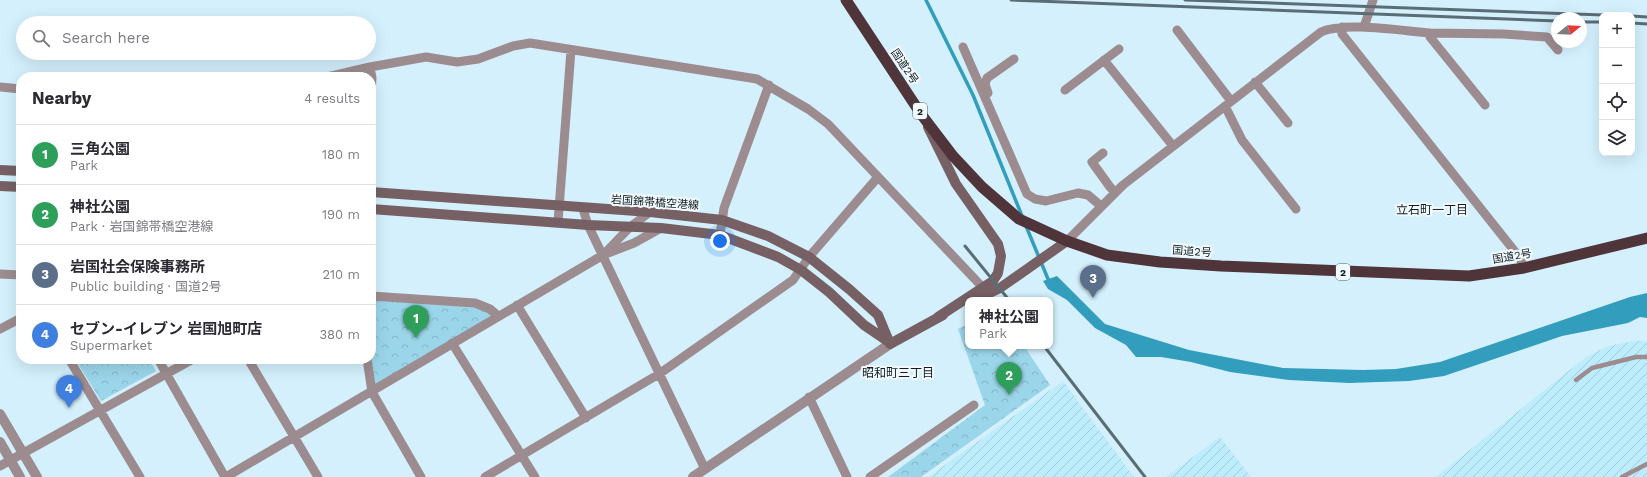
<!DOCTYPE html>
<html lang="en">
<head>
<meta charset="utf-8">
<style>
  :root { --surface:#fff; --page:#f2f2f3; --text:#2b2b33; --muted:#7c7c81; --line:#e1e1e2; --accent:#a8154d }
  body { margin:0; font-family:"Work Sans","Noto Sans JP",sans-serif; background:var(--page); color:var(--text) }
  .controls { position:absolute; right:12px; top:12px; display:grid; overflow:hidden; border-radius:8px; box-shadow:0 4px 16px #0002 }
  .controls button { width:36px; height:36px; display:grid; place-items:center; padding:0; border:0; border-bottom:1px solid var(--line); background:var(--surface); color:var(--text); font:20px sans-serif }
  .compass { position:absolute; left:1551px; top:12px; width:36px; height:36px; border-radius:50%; background:var(--surface); box-shadow:0 4px 16px #0002; rotate:72deg }
  .you { position:absolute; left:720px; top:241px; width:14px; height:14px; margin:-10px; border:3px solid #fff; border-radius:50%; background:#1a73e8; box-shadow:0 0 0 6px #1a73e833 }
  .badge { display:grid; place-items:center; width:26px; height:26px; border-radius:50%; background:var(--accent); color:#fff; font-size:13px; font-weight:700 }
  .pin { position:absolute; translate:-50% -33px; filter:drop-shadow(0 1px 2px #0008) }
  .pin::after { content:''; position:absolute; top:21px; width:14px; height:12px; background:inherit; clip-path:polygon(0 0,100% 0,50% 100%) }
  .popup { position:absolute; left:965px; top:297px; width:88px; height:52px; box-sizing:border-box; display:grid; place-content:center; border-radius:8px; background:var(--surface); filter:drop-shadow(0 1px 3px #0005); font-size:13px; white-space:nowrap; color:var(--muted) }
  .popup b { font-size:15px; color:var(--text) }
  .popup::after { content:''; position:absolute; left:50%; top:100%; margin-left:-8px; border:8px solid transparent; border-top-color:var(--surface) }
  .list { margin:0; padding:0; list-style:none }
  h2 { display:flex; justify-content:space-between; align-items:center; height:52px; margin:0; padding:0 16px; font-size:17px }
  h2 small { font-size:13px; font-weight:400; color:var(--muted) }
  .list li { display:grid; grid-template-columns:26px 1fr auto; gap:12px; align-items:center; box-sizing:border-box; height:60px; padding:0 16px; border-top:1px solid var(--line) }
  .list b { display:block; font-size:15px; white-space:nowrap }
  .list p { margin:0; font-size:13px; white-space:nowrap; color:var(--muted) }
  .list em { font-size:13px; font-style:normal; color:var(--muted) }
  .icon { flex:none; width:22px; height:22px; fill:none; stroke:currentColor; stroke-width:2; stroke-linecap:round; stroke-linejoin:round }
  .map { position:relative; flex:none; width:1647px; height:477px; overflow:hidden }
  .search { position:absolute; background:var(--surface); box-shadow:0 4px 16px #0002; left:16px; top:16px; width:360px; height:44px; display:flex; align-items:center; gap:10px; box-sizing:border-box; padding:0 14px; border-radius:22px; color:var(--muted); font-size:15px }
  .panel { position:absolute; background:var(--surface); box-shadow:0 4px 16px #0002; left:16px; top:72px; width:360px; height:292px; border-radius:16px }
  .map>svg:first-child { display:block }
</style>
</head>
<body>
<div class="map">
<svg width="1647" height="477" viewBox="0 0 1647 477">
  <defs>
    <pattern id="industrial-furrows" width="10" height="10" patternUnits="userSpaceOnUse"><rect width="10" height="10" fill="#bdecfd"/><path d="M-1 1l2-2M0 10L10 0M9 11l2-2" fill="none" stroke="#a1cad9"/></pattern>
    <pattern id="park-crowns" width="20" height="18" patternUnits="userSpaceOnUse"><rect width="20" height="18" fill="#9bd5ea"/><path d="M2 6a3 3 0 1 1 6 0M12 15a3 3 0 1 1 6 0" fill="none" stroke="#84b6c8"/></pattern>
  </defs>
  <rect width="100%" height="100%" fill="#d3f0fc"/>
  <path fill="url(#industrial-furrows)" d="M1634,341h13v136h-211l150,-120 22,-11z
    M1063,381l71,96h-206z
    M1220,437l31,40h-85z"/>
  <path fill="url(#park-crowns)" d="M371,296l104,7 20,15 -123,74z
    M968,324v22h56l26,39 -129,92h-33l97,-72 -27,-76z
    M75,359h74l7,12 -55,30z"/>
  <path fill="#329dbd" d="M1057,276l48,48 84,26 94,18 80,2 33,-1 44,-7 190,-65 17,-4v25l-7,-1 -12,6 -66,13 -118,40 -35,5 -60,2 -60,-3 -59,-8 -39,-10 -30,-5h-25l-10,-12 -31,-17 -28,-28 -19,-11 -5,-8z"/>
  <g fill="none" stroke-linecap="round" stroke-linejoin="round">
    <path stroke="#329dbd" stroke-width="3.5" d="M926,0l47,95 49,121
      M1026,226l22,53 3,3"/>
    <path stroke="#9c8c8f" stroke-width="4.5" d="M1576,380l16,-12 44,-11h11
      M1622,477l25,-13"/>
    <path stroke="#9c8c8f" stroke-width="9" d="M1342,27v7l178,224 4,10
      M1364,27l9,-27
      M1177,30l54,71
      M1430,33l74,1 43,3 11,13
      M963,47l64,147 8,5 11,2 32,-8 10,2 13,11
      M1104,60l69,86
      M370,67l2,11 -1,16
      M327,77l43,-10 56,-10 31,5 21,-3 35,-13 17,-3 227,36 51,30 20,15 160,169
      M1255,82l33,41
      M0,87l21,2
      M1065,90l54,-41
      M988,93l-3,-9 2,-6 27,-19
      M1225,106l17,34 54,69
      M1103,153l-11,9 18,25 5,5
      M583,209l5,16 117,244
      M558,222l13,-172
      M720,235l4,-27 45,-123
      M1067,241l56,-56 198,-153c23,-11 82,-1 109,1v4l55,68
      M604,254l26,-27 20,-15
      M0,274l21,1
      M371,296l104,7 15,6 8,7
      M517,305l69,113
      M0,329l21,-11
      M452,343l83,134
      M69,359l71,118
      M158,359l67,118
      M248,359l70,118
      M367,359l5,33 49,85
      M809,397l38,80
      M0,466l193,-107
      M226,477l377,-222 31,-12 27,-15
      M485,477l174,-103 134,-94 16,-23 69,-80
      M870,477l104,-72"/>
    <path stroke="#9c8c8f" stroke-width="10" d="M0,414l37,63
      M0,442l20,35
      M693,477l197,-133"/>
    <path stroke="#766064" stroke-width="10" d="M928,127l28,57 42,60 3,12 -3,17 -5,8 -55,36
      M0,170l21,1
      M0,186l21,1
      M371,192l279,20 72,8 46,16 41,21 40,32 29,26 12,29
      M371,209l217,16 73,3 59,7 58,22 23,13 28,22 35,33 25,17
      M975,300l25,-12 67,-47
      M890,344l53,-29"/>
    <path stroke="#4f343a" stroke-width="11" d="M846,0l75,114 32,42 29,31 37,32 48,22 40,14 53,7 61,4 248,10 55,-8 123,-30"/>
    <path stroke="#5a6d75" stroke-width="3" d="M1011,0l546,21
      M1185,0l419,15
      M1632,16l15,1
      M1581,22h21
      M1632,23l15,1
      M965,246l44,54
      M1044,346l101,131"/>
  </g>
  <g text-anchor="middle" stroke-width="4" stroke-linejoin="round" paint-order="stroke">
    <g fill="#f2f9fc" stroke="#535f63" stroke-width="1">
      <rect x="913" y="103" width="14" height="16" rx="3"/>
      <rect x="1336" y="264" width="14" height="16" rx="3"/>
    </g>
    <g font-size="10" font-weight="bold" fill="#0f1d22">
      <text x="920" y="115">2</text>
      <text x="1343" y="276">2</text>
    </g>
    <g font-size="11" fill="#0f1d22" stroke="#f2f9fc">
      <text transform="translate(905 66) rotate(56)" y="4">国道2号</text>
      <text transform="translate(655 202) rotate(4)" y="4">岩国錦帯橋空港線</text>
      <text transform="translate(1192 251) rotate(4)" y="4">国道2号</text>
      <text transform="translate(1512 256) rotate(-10)" y="4">国道2号</text>
    </g>
    <g font-size="12" fill="#0f1d22" stroke="#f2f9fc">
      <text x="1432" y="214">立石町一丁目</text>
      <text x="898" y="377">昭和町三丁目</text>
    </g>
  </g>
</svg>
<div class="controls">
<button>+</button>
<button>−</button>
<button><svg class="icon" aria-label="locate" viewBox="0 0 24 24"><circle cx="12" cy="12" r="6"/><path d="M12 2v4M12 18v4M2 12h4M18 12h4"/></svg></button>
<button><svg class="icon" aria-label="layers" viewBox="0 0 24 24"><path d="M12 4l9 5-9 5-9-5zM3 14l9 5 9-5"/></svg></button>
</div>
<svg class="compass" viewBox="-18 -18 36 36"><path d="M0-13l5 13h-10z" fill="#e53935"/><path d="M0 13l5-13h-10z" fill="#7c7c81"/></svg>
<div class="you"></div>
<div class="pin badge" style="left:416px;top:338px;background:#2e9e5b">1</div>
<div class="pin badge" style="left:1009px;top:395px;background:#2e9e5b">2</div>
<div class="popup"><b>神社公園</b>Park</div>
<div class="pin badge" style="left:1093px;top:298px;background:#5c6f8a">3</div>
<div class="pin badge" style="left:69px;top:408px;background:#3f7fe0">4</div>
<div class="search"><svg class="icon" aria-label="search" viewBox="0 0 24 24"><circle cx="10" cy="10" r="6"/><path d="M15 15l6 6"/></svg>Search here</div>
<section class="panel">
<h2>Nearby<small>4 results</small></h2>
<ul class="list">
<li><span class="badge" style="background:#2e9e5b">1</span><div><b>三角公園</b><p>Park</p></div><em>180 m</em></li>
<li><span class="badge" style="background:#2e9e5b">2</span><div><b>神社公園</b><p>Park · 岩国錦帯橋空港線</p></div><em>190 m</em></li>
<li><span class="badge" style="background:#5c6f8a">3</span><div><b>岩国社会保険事務所</b><p>Public building · 国道2号</p></div><em>210 m</em></li>
<li><span class="badge" style="background:#3f7fe0">4</span><div><b>セブン-イレブン 岩国旭町店</b><p>Supermarket</p></div><em>380 m</em></li>
</ul>
</section>
</div>
</body>
</html>
